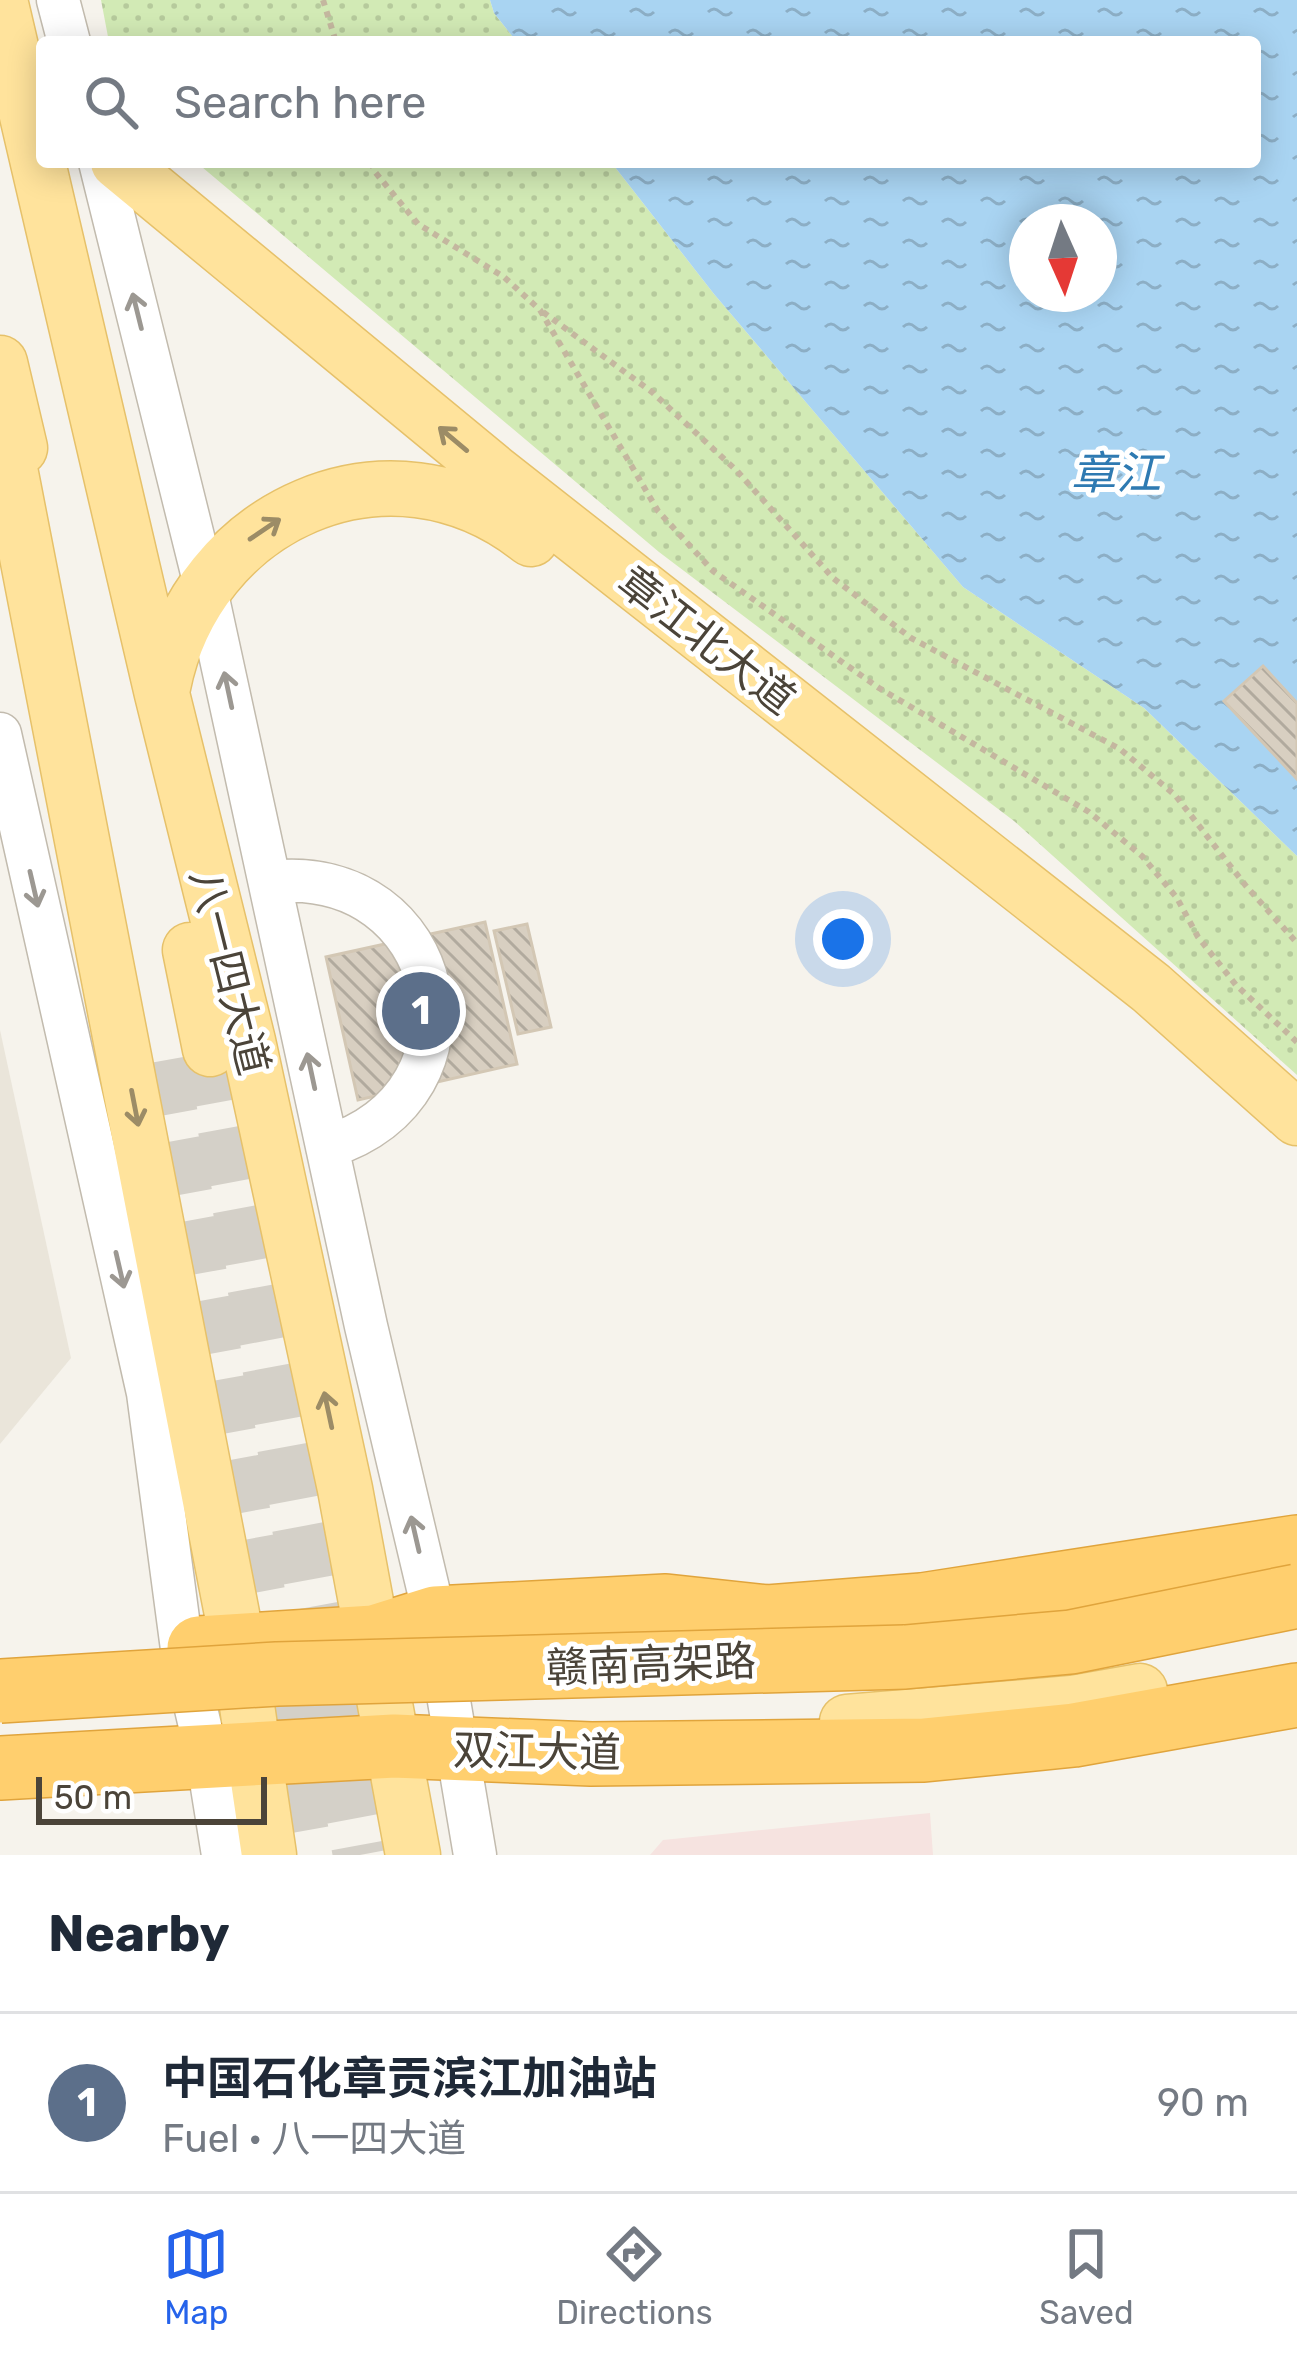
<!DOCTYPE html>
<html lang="en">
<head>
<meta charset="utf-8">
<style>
  :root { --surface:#fff; --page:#f2f2f3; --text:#1f2937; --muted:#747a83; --line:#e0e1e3; --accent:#2563eb }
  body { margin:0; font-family:Rubik,"Noto Sans SC",sans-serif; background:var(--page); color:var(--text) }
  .compass { position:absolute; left:1009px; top:204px; width:108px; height:108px; border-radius:50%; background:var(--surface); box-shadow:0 6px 30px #0003; rotate:177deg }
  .scale { position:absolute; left:36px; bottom:30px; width:231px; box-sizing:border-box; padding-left:12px; border:6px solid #4b4439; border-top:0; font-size:33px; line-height:42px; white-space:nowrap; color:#4b4439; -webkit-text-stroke:9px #fff; paint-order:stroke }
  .you { position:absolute; left:843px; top:939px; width:42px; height:42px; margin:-30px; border:9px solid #fff; border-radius:50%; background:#1a73e8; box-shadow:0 0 0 18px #1a73e833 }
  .badge { display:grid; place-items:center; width:78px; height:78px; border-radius:50%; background:var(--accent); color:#fff; font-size:39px; font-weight:700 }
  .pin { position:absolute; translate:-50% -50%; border:6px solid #fff; box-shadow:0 3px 12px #0006 }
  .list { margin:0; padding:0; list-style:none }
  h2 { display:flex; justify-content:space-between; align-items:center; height:156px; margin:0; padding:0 48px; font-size:51px }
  h2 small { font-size:39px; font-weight:400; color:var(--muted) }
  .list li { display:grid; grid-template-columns:78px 1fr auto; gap:36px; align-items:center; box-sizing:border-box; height:180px; padding:0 48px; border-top:3px solid var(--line) }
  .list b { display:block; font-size:45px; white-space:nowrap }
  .list p { margin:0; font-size:39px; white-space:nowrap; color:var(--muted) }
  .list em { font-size:39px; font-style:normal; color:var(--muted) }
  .icon { flex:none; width:66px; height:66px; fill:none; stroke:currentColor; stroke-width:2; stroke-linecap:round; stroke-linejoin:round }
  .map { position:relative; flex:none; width:1297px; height:1855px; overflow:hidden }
  .search { position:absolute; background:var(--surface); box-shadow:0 6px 30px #0003; left:36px; right:36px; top:36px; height:132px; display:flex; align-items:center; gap:30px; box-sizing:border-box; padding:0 42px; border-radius:12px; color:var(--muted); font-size:45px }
  .sheet { height:336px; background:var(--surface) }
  nav { display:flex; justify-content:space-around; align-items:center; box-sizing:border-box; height:168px; border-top:3px solid var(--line); background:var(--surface); font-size:33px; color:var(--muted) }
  nav a { display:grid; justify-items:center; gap:6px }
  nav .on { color:var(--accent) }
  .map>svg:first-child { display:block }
</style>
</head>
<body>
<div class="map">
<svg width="1297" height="1855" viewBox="0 0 1297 1855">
  <defs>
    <pattern id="park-dots" width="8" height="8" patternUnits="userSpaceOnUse" patternTransform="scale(3)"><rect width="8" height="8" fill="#d2eab5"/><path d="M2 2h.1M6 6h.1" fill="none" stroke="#b6ca9c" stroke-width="1.8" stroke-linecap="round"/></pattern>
    <pattern id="water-ripples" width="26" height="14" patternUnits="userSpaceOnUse" patternTransform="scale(3)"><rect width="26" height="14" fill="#a9d4f2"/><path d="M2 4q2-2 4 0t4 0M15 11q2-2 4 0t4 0" fill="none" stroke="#8caec5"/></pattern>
    <pattern id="building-back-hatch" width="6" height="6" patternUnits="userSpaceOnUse" patternTransform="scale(3)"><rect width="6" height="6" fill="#d8cfc1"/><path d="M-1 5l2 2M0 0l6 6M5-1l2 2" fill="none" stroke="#b1aa9e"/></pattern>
  </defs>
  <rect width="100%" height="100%" fill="#f6f3ec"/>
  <path fill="#eae5da" d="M0,1030l71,328 -71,86z"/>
  <path fill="#f6e3e0" d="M930,1813l3,42h-283l13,-15z"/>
  <path fill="url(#park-dots)" d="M101,0h389l4,13 23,29h-408z
    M196,162h415l103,132 249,293 181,121 153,148v219l-283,-254 -355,-269z"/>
  <path fill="url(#water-ripples)" fill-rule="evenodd" d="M490,0h807v856l-153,-148 -181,-121 -249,-293 -103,-132h644v-120h-738l-23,-29zM1027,222h72v72h-72z"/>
  <path fill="url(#building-back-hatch)" stroke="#d3c7b4" stroke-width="3" d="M1263,666l34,37v76l-73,-78z
    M485,922l32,142 -159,36 -32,-143z
    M527,924l24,103 -33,7 -24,-103z"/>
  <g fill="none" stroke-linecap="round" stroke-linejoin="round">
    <path stroke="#d4d0c8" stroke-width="54" stroke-dasharray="54 27" stroke-linecap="butt" d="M210,1049l150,806
      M161,1061l145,794"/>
    <defs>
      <path id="minor" d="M58,0l11,42
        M100,162l105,423 161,741 69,292 40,237
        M0,734l148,659 34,256 25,107 16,99
        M270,882c177,-20 227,212 57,265"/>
      <path id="major" d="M0,0l162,694 86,347 97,448 68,366
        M118,162l378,312 655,514 146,130
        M0,363l20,85
        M0,417l238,1228 31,210
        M163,687c34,-172 225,-261 368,-148
        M190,950l20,99
        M847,1722l225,-19 68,-12"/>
      <path id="highway" d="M199,1648l175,-11 61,-19 231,-12 102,11 154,-12 375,-58
        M0,1768l394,-22 197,8 333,-4 150,-15 223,-40"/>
    </defs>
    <use href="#minor" stroke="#c2bbae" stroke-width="45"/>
    <use href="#major" stroke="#e6c16a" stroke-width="57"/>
    <use href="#highway" stroke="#e0a43c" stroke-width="66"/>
    <path stroke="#c4b79f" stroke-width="6" stroke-dasharray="6 6" stroke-linecap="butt" d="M323,0l13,42
      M371,162l4,10 43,52 86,53 36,33 118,201 55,60 166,117 210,124 53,44 35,42 21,39 38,48 61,57
      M543,312l109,80 85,79 96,107 78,60 209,111 55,46 71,91 51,57"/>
    <use href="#minor" stroke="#fff" stroke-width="42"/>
    <use href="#major" stroke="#ffe39c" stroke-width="54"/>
    <use href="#highway" stroke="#ffcf6e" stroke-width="63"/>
    <defs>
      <path id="highway-bridge" d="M0,1691l277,-17 628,-17 166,-15 226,-46"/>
    </defs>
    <use href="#highway-bridge" stroke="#e0a43c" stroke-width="66" stroke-linecap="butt"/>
    <use href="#highway-bridge" stroke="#ffcf6e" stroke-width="63"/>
  </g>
  <defs><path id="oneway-shaft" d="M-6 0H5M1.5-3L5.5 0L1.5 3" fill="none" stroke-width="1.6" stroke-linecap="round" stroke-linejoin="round" transform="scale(3)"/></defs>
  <g stroke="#9c9892">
    <use href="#oneway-shaft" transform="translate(137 311) rotate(-104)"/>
    <use href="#oneway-shaft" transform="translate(228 690) rotate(-102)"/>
    <use href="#oneway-shaft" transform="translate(34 889) rotate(77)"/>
    <use href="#oneway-shaft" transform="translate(311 1071) rotate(-102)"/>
    <use href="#oneway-shaft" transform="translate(120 1270) rotate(77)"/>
    <use href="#oneway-shaft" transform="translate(415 1534) rotate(-103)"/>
  </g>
  <g stroke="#9c8c66">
    <use href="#oneway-shaft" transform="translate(453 439) rotate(-140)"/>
    <use href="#oneway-shaft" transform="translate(265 529) rotate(-34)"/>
    <use href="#oneway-shaft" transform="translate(135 1108) rotate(79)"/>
    <use href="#oneway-shaft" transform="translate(328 1410) rotate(-102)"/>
  </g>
  <g text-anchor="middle" stroke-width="10" stroke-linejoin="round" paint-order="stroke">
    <g font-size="42" fill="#4b4439" stroke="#fff">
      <text transform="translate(707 640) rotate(38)" y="15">章江北大道</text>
      <text transform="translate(230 972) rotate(76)" y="15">八一四大道</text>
      <text transform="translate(651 1664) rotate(-2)" y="15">赣南高架路</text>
      <text transform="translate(537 1751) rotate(1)" y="15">双江大道</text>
    </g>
    <g font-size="45" font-style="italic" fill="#2e7ab2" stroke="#fff">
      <text x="1116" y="489">章江</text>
    </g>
  </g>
</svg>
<svg class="compass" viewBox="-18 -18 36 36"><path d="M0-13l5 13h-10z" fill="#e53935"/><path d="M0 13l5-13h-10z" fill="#747a83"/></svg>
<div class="scale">50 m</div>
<div class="you"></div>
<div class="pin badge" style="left:421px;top:1011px;background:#5c6f8a">1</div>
<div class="search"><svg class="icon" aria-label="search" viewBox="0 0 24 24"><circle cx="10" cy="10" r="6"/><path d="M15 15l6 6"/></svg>Search here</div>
</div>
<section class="sheet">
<h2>Nearby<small></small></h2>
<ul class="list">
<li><span class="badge" style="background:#5c6f8a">1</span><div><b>中国石化章贡滨江加油站</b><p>Fuel · 八一四大道</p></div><em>90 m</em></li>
</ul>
</section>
<nav>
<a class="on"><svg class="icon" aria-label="map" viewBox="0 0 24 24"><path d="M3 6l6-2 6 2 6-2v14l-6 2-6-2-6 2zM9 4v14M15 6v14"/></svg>Map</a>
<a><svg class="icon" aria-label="directions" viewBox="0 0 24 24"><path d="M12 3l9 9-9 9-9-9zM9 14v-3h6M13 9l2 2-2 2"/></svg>Directions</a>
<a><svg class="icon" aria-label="saved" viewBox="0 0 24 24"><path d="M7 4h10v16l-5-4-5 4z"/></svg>Saved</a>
</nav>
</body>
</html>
